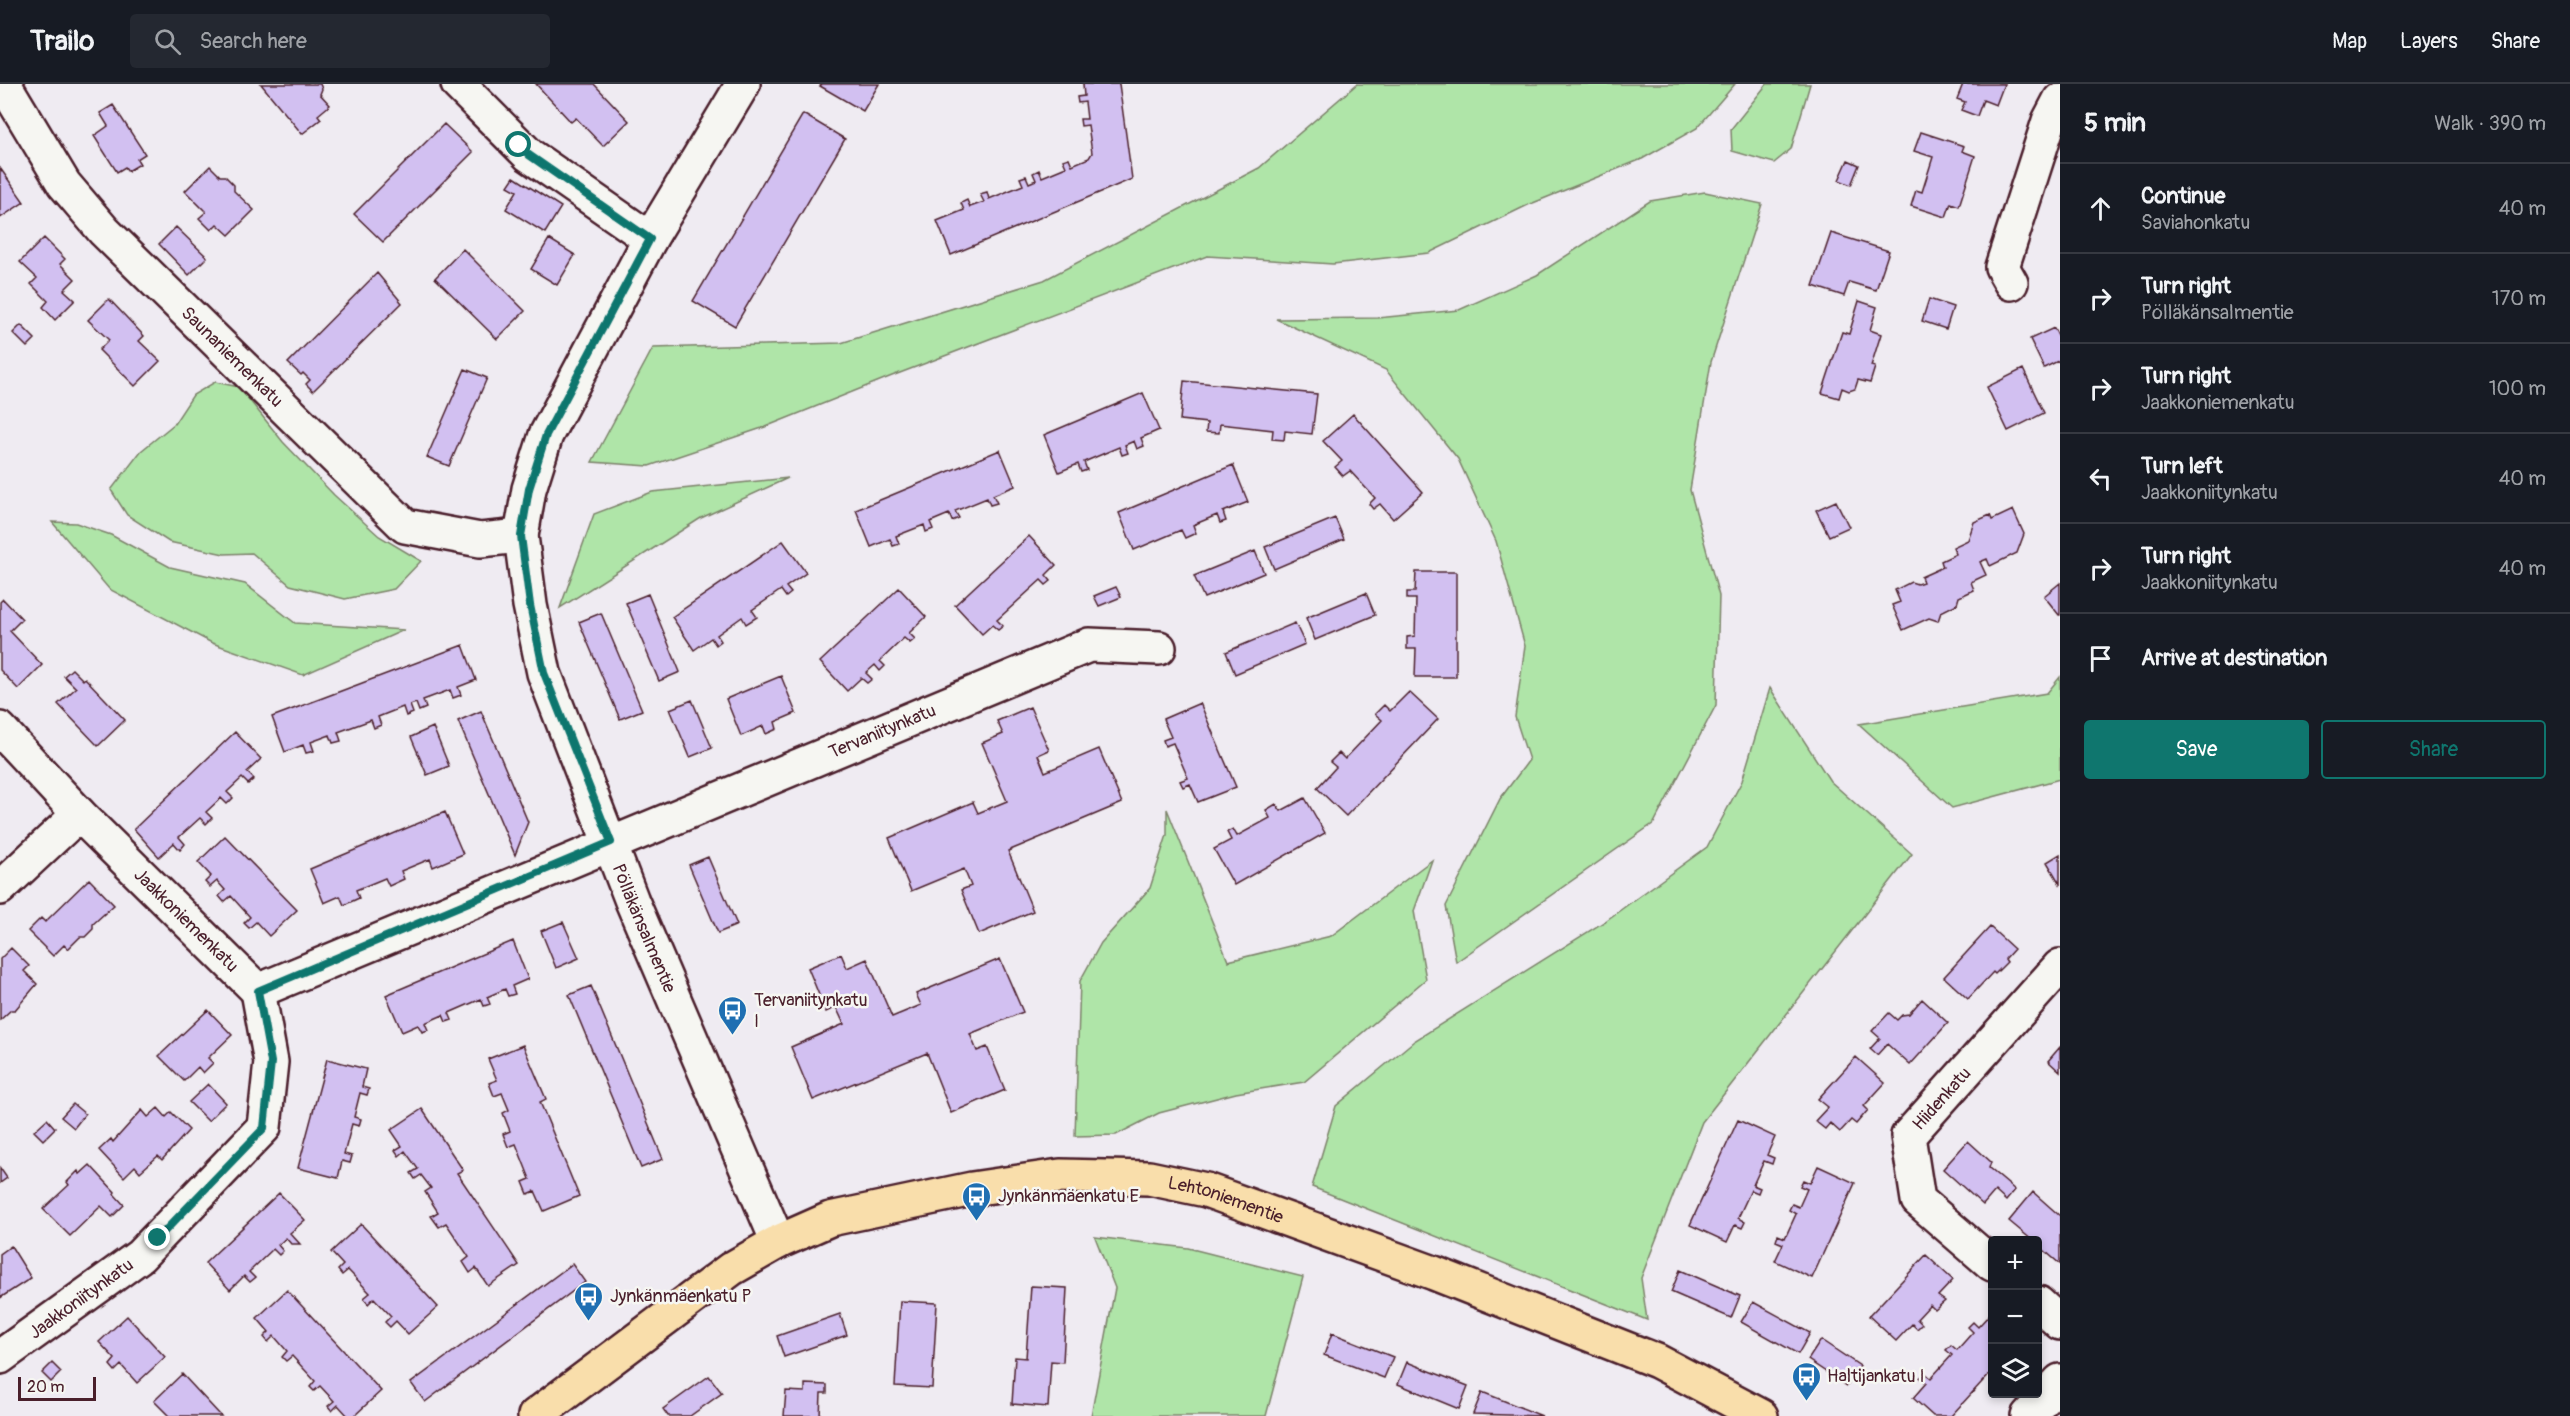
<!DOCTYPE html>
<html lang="en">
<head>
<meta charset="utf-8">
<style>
  :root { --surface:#171b24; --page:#242831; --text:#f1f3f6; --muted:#9ea1a6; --line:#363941; --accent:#0f766e }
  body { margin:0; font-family:Pangolin,sans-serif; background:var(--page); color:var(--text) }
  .controls { position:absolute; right:18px; bottom:18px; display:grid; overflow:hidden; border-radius:6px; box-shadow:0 3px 9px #0003 }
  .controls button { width:54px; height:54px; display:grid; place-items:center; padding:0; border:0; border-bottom:2px solid var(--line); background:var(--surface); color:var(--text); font:30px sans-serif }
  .scale { position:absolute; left:18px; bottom:15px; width:78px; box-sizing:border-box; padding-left:6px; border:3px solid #4a1f2b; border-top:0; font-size:16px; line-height:21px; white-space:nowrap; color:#4a1f2b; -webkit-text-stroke:4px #f6f6f2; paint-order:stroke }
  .stop { position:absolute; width:18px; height:18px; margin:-14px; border:4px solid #0f766e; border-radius:50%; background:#fff }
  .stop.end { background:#0f766e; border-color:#fff; box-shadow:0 2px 6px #0008 }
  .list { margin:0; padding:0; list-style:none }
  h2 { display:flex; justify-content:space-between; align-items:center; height:78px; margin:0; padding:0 24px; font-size:26px }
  h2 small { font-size:20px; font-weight:400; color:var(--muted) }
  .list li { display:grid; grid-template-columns:39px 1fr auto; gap:18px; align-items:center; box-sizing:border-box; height:90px; padding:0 24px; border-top:2px solid var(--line) }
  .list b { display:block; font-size:22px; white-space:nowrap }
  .list p { margin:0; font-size:20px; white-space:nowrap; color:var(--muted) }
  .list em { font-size:20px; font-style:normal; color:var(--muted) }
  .actions { display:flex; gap:12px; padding:18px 24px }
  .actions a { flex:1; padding:14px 0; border:2px solid var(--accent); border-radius:6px; text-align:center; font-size:21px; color:var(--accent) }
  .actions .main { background:var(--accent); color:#fff }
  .icon { flex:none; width:33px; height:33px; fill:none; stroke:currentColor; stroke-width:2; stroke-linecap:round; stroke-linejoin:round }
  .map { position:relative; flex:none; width:2060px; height:1332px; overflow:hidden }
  header { display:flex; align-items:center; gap:36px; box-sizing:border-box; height:84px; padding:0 30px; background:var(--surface); border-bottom:2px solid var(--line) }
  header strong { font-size:28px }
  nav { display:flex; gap:33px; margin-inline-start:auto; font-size:21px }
  .search { width:420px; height:54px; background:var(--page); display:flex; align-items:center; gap:15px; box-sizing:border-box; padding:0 21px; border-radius:6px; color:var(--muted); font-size:22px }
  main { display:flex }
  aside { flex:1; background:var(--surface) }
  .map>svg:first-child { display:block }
</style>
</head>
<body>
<header>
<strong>Trailo</strong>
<div class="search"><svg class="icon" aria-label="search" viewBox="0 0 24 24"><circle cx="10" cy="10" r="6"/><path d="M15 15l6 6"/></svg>Search here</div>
<nav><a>Map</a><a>Layers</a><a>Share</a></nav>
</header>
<main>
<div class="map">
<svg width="2060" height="1332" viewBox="0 0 2060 1332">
  <rect width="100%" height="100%" fill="#efebf2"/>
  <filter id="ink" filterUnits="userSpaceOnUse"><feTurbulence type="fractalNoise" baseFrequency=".0167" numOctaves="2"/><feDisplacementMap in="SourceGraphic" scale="12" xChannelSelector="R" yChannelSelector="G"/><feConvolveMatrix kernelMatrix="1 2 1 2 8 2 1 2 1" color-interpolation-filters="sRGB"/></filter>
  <g filter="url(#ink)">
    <path fill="#afe5a8" stroke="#7c826a" stroke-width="1.5" d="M1357,0h378l-38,44 -55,31 -114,46 -99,48 -96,11 -126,-8 -315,120 -127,51 -116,39 -57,-4 61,-114 188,-5 203,-63 215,-112z
      M1767,0h43l-19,65 -17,14 -42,-12 -1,-22z
      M1705,108l57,12 -51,158 -21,128 29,106 -3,109 -62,118 -198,139 -10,-56 54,-107 29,-39 -14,-43 10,-71 -29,-105 -38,-82 -72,-89 -110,-51 101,-1 82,-8 78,-35 113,-74z
      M215,298l24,5 44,55 51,53 45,41 42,25 -27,28 -49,10 -55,-14 -38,-32 -28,1 -55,-12 -42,-27 -16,-25 30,-39 33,-27 19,-29z
      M788,394l-87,40 -141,90 34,-94 58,-22z
      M52,438l24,1 35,12 59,32 75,17 50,39 109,7 -101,45 -91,-32 -103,-54z
      M2060,593v102l-108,29 -93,-84 188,-31z
      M1770,604l60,93 82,73 -210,268 -61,156 6,42 -335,-133 24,-81 78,-65 190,-119 103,-75 35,-66z
      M1167,725l61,152 103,-25 101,-76 -18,51 12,68 -122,103 -68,11 -77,20 -43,22 -41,1 5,-155 21,-38 49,-55 17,-53z
      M1095,1153l93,11 115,29 -37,139h-175l24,-128z"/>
    <path fill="#d2c0f1" stroke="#4a1f2b" stroke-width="1.5" d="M261,0h59l2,5 -2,5 10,11 -12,10 3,4 -19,15z
      M536,0h58l35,37 -26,25 -27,-28 -5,4z
      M822,0h57l-16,27 -43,-25z
      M1083,0h36l13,95 -181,76 -14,-34 27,-11 -3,-7 6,-3 3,7 14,-5 -4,-8 7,-2 2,7 34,-14 -3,-7 6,-2 3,7 7,-3 -3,-7 6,-3 3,7 24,-10 -3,-7 6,-2 3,7 17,-7 3,-5 -4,-28 -7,1 -1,-7h7l-2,-17 -7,1 -1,-6 7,-1z
      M1963,0h41l-8,21 -13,-5 -6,16 -16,-6 4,-8 -8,-3z
      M113,21l32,49 -8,5 3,5 -12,7 -3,-4 -8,5 -23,-36 14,-10 -8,-13z
      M803,30l42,25 -110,187 -42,-25z
      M444,40l29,28 -90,90 -29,-28z
      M1921,48l43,14 -2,5 13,5 -16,50 -8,-3 -5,14 -35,-11 5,-16 6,2 11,-35 -19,-6z
      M1848,76l11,5 -8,20 -12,-5z
      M210,82l10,10h5l9,9v6l20,19 -25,25 -12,-11 -6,6 -12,-12 7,-6 -21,-21z
      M0,84l24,34 -24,16z
      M514,93l47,30 -16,26 -39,-24 11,-18 -9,-5z
      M176,143l31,30 -18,18 -30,-31z
      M1831,149l58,18 -13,39 -27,-8 -5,14 -31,-10z
      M44,154l21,21 -5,5 15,15 -11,11 11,10 -20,20 -12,-13 5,-6 -17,-17 6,-6 -17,-16z
      M549,155l26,16 -18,30 -26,-16z
      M463,165l62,62 -28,28 -62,-61z
      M377,189l25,30 -89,88 -7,-7 4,-4 -7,-7 -2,2 -13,-12z
      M109,215l35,37 -5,5 21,20 -25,25 -36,-36 10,-10 -21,-20z
      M1929,215l24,8 -7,22 -24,-8z
      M1859,217l18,6 -7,23 11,4 -10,32 4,1 -5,16 -12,-3 -3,9 -6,2 -7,-3 -3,10 -17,-5 20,-61 7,2z
      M21,241l14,14 -8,8 -14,-14z
      M2054,244l6,12v20l-16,8 -14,-29z
      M465,285l22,9 -38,88 -22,-9z
      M2023,285l21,44 -36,18 -21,-44z
      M1184,297l133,13 -5,40 -27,-3 -1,9 -12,-1 1,-9 -53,-6 -1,9 -13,-1 1,-9 -27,-3z
      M1143,309l16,37 -18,8 3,8 -7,3 -3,-8 -9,4 3,8 -6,2 -3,-8 -35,15 3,8 -6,2 -3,-8 -19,8 -15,-37z
      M1353,330l70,78 -30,27 -13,-15 -7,5 -4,-5 6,-6 -25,-27 -7,5 -8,-9 7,-6 -19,-20z
      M1000,366l15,36 -22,9 4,8 -7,2 -3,-7 -32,13 4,7 -7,3 -3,-7 -19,8 3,7 -7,3 -2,-7 -28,11 3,8 -6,2 -3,-7 -19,8 -15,-37z
      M1233,381l15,37 -25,10 3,9 -6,2 -3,-8 -24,10 3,8 -11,5 -4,-8 -47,20 -15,-37z
      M1836,417l13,26 -20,9 -13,-26z
      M2013,426l11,24 -7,19 -27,13 -3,-7 -7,3 6,13 -15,7 3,8 -15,7 -2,7 -16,8 -3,9 -9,-3 -26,12 -11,-25 8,-3 -5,-12 16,-8 6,2 6,-2 -2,-5 22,-10 -2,-6 15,-7 -3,-7 15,-7 6,-18 16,-7 2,5z
      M1335,434l9,21 -70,30 -9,-22z
      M1029,452l27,29 -10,10 5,6 -5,4 -5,-5 -44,40 6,6 -5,4 -6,-5 -10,9 -27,-29z
      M783,457l23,32 -20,14 5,6 -5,4 -5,-7 -29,20 5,7 -11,7 -4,-7 -25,18 4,6 -5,4 -5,-7 -17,12 -22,-33z
      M1255,467l9,22 -60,25 -10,-22z
      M1416,488h40v105h-41l1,-28h-9v-12l8,-1 1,-37h-9v-7h8z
      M2060,499v32h-1l-15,-19z
      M1116,503l5,10 -22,9 -5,-10z
      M899,504l27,29 -17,16 6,6 -5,4 -6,-5 -24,23 5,5 -5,5 -5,-6 -9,8 6,6 -5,4 -6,-5 -14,13 -27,-29z
      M1366,509l9,22 -60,25 -9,-22z
      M648,510l32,78 -21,9 -33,-78z
      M3,515l19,20 -12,12 32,34 -24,24 -18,-19v-68z
      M601,529l41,97 -22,9 -41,-97z
      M1295,539l10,21 -70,30 -9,-22z
      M463,561l13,35 -18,7 3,8 -8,3 -3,-8 -27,10 3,8 -7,3 -3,-8 -6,2 3,8 -7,3 -3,-9 -25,10 3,8 -7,3 -3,-8 -33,12 3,9 -8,2 -3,-8 -19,7 3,9 -8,2 -3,-8 -18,7 -13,-35z
      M72,585l11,11 2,-2 40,42 -27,26 -40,-42 18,-16 -12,-12z
      M781,592l15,37 -21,9 2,7 -11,5 -3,-8 -22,10 -15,-37z
      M1409,608l29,27 -92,97 -29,-28 19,-21 -6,-5 9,-9 6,6 37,-39 -7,-6 9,-9 6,6z
      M692,616l20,48 -22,9 -20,-48z
      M1200,619l36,84 -38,15 -8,-18 -7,3 -3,-6 8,-3 -15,-35 -8,3 -2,-6 8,-3 -8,-18z
      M1030,623l19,43 -11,5 7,17 54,-23 23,54 -114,48 25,60 -54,23 -18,-44 10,-4 -7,-17 -53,22 -22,-53 84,-36 5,11 29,-12 -25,-58 21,-9 -6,-13z
      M481,627l47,111 -13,33 -57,-134z
      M433,643l16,39 -22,9 -16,-38z
      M235,648l26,27 -14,13 7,7 -6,5 -6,-6 -15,14 6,6 -6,6 -6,-6 -15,14 6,6 -6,6 -6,-6 -21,19 6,7 -5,6 -6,-7 -15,14 -25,-28z
      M1305,714l20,35 -91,52 -20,-36 17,-9 -4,-8 6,-3 4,7 33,-18 -4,-8 10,-6 5,7z
      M445,728l18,42 -30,13 -3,-8 -29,12 3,8 -15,7 -4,-8 -29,12 3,8 -15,7 -4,-9 -16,7 -14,-34z
      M225,752l72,74 -28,26 -13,-14 -7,6 -5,-5 6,-6 -19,-21 -7,6 -5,-6 6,-6 -8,-9 -7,6 -5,-5 6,-6 -13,-14z
      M2060,770v30l-13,-22z
      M708,773l29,68 -19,8 -29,-68z
      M89,795l25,26 -21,19v5l-8,8h-5l-12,12 -4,-4 -11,11 -25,-25 13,-13 4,4z
      M563,838l16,36 -23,10 -15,-37z
      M1990,843l24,22 -9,10 2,3 -12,12 -2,-2 -25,27 -24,-22z
      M513,857l15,38 -16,7 3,8 -7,2 -3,-7 -18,8 3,7 -6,2 -3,-7 -32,14 3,7 -6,2 -3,-7 -18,8 3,7 -6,2 -4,-7 -16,7 -16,-37z
      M11,864l18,18 -5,5 13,13 -22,26h-4l-11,10v-61z
      M841,870l6,14 20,-9 25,58 29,-12 -5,-11 84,-35 23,53 -53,22 7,17 10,-4 18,43 -54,23 -24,-60 -114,47 -22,-53 53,-23 -8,-17 -10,5 -18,-44z
      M591,902l72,173 -22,9 -72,-173z
      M1922,915l26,24 -38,42 -23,-21 -10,11 -7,-6 10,-11 -8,-7 17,-18 8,7 5,-5 7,-1z
      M208,926l24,25 -24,23 5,5 -10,10 -5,-6 -14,14 -25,-25z
      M523,961l23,54 -6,3 39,94 -35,15 -9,-20 -7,3 -5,-12 7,-3 -14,-35 -8,3 -5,-13 7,-3 -7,-18 6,-3 -7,-17 -8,3 -5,-13 8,-3 -9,-21z
      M2060,963v25l-12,-11z
      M1856,973l29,26 -21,23 4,4 -12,14 -5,-4 -11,12 -10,-9 -5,6 -10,-8 13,-14 -10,-8z
      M327,975l39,10 -4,18 7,2 -2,6 -7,-2 -6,24 7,2 -2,7 -7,-2 -8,30 8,2 -2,7 -8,-2 -4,17 -40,-10z
      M208,1000l18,19 -18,18 -19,-19z
      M73,1020l12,10 -11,14 -13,-11z
      M158,1024l8,9 5,-5 18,18 -27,30 -4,-4 -18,16 -5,-6 -11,11 -25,-27 12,-11 2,3 29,-32 6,7z
      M422,1025l41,61 -6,3 62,92 -31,21 -12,-18 -6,5 -7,-11 6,-5 -23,-34 -7,4 -8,-11 7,-4 -13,-20 6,-4 -10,-13 -6,4 -4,-6 7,-4 -13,-18 -6,5 -4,-6 7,-4 -11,-16z
      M47,1035l8,9 -12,12 -9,-9z
      M1738,1036l37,17 -8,18 7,3 -2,6 -8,-3 -11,24 7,3 -2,5 -7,-3 -13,28 7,4 -3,6 -7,-3 -8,17 -37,-17z
      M1968,1057l23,21 -2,6 26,22 -9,11 -11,-10 -12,14 -40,-36z
      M90,1081l25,27 -1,2 10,11 -12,12 -11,-11 -31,30 -27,-27 26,-24 -2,-3 11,-11 2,3z
      M1818,1082l37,17 -43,95 -37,-17 8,-17 -7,-3 2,-6 7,3 11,-24 -7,-4 3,-6 7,3 8,-18 -7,-3 3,-6 7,3z
      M0,1084l7,10 -7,5z
      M2033,1108l27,24v48l-22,-19v-5h-6l-23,-19z
      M279,1109l26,27 -15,13 10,11h-9l-5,-6 -8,7 5,6 -4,4 -6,-6 -24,23 6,6 -5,4 -6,-6 -14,14 -25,-27z
      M361,1140l77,83 -30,27 -12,-13 -6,6 -5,-5 6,-6 -17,-18 -6,6 -4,-6 6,-5 -22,-23 -6,5 -4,-5 5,-5 -12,-13z
      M11,1162l20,32 -31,20v-44z
      M1926,1171l27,25 -15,16 7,5 -10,9 -5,-5 -13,14 5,5 -5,5 -5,-5 -16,17 -27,-25z
      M572,1180l13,18 -160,120 -14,-19z
      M1680,1186l60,26 -9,22 -60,-26z
      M1031,1202l36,2 -4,74 -12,-1 -3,46 -36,-3 3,-47 11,1z
      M287,1206l94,101 -27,25h-6l-10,-11 -6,6 -4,-5 6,-5 -14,-15 -6,5 -4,-4 5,-6 -23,-25 -6,5 -4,-4 5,-6 -13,-15 -6,6 -4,-5 5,-5 -12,-14z
      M900,1217l37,2 -5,85 -37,-2z
      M1753,1218l57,31 -12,21 -57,-32z
      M1991,1229l1,58 -41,45h-18l-20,-18 13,-15 -6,-5 5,-5 6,5 21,-23 -6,-5 5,-5 6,5 16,-18 -5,-5 5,-5 5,5z
      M840,1230l7,21 -63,22 -7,-21z
      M127,1232l38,41 -28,26 -16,-18 -6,6 -5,-6 5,-6 -16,-17z
      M1332,1249l61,24 -9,21 -60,-23z
      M1821,1256l39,26 -13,20 -39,-26z
      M1407,1278l61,24 -9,23 -61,-25z
      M52,1279l9,9 -10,10 -9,-9z
      M182,1290l39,42h-52l-15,-15z
      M709,1292l13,17 -32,23h-22l-5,-7z
      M805,1300l22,1v8h-6l-1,23h-36l2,-25 19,1z
      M1482,1308l60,24 -69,-2z"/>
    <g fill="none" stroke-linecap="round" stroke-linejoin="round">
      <defs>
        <g id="minor">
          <path id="s1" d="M4,0l60,100 40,47 301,295 75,14 41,-4"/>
          <path d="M458,0l71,71 121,84"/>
          <path id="s2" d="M743,0l-93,155 -104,196 -17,54 -8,47 9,69 14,68 88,228 146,341"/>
          <path d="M2011,199l-9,-16 47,-146 11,-21"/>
          <path id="s3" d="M0,645l79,85 179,177 831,-346 70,3"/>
          <path d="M0,804l79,-74"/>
          <path id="s4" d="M1992,1180l-74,-64 -10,-64 152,-170"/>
          <path d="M2038,1219l22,20"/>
          <path id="s5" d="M0,1273l140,-101 124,-129 7,-65 -13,-71"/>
          <path d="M2028,1332l32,-35"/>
        </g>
        <g id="major">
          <path id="s6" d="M535,1332l196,-147 47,-27 52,-23 142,-30 88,-13 89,2 57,12 228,83 223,88 104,55"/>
        </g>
      </defs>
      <use href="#minor" stroke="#4a1f2b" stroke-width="38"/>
      <use href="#major" stroke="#4a1f2b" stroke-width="38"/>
      <use href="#minor" stroke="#f6f6f2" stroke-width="33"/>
      <use href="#major" stroke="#f9deab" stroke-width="33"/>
    </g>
  </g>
  <g fill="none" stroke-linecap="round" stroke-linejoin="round" filter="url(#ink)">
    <path stroke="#0f766e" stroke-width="8" d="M158,1154l106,-110 7,-66 -13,-71 353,-149 -67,-169 -14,-68 -9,-69 8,-47 17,-54 104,-196 -121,-84 -10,-10"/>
  </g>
  <defs>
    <symbol id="bus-pin" viewBox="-11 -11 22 30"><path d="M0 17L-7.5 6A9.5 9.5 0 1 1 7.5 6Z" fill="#1f6fb2" stroke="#f6f6f2"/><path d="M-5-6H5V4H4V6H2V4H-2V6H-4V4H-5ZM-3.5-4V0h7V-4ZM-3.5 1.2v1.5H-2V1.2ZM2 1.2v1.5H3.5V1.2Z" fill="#fff"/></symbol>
  </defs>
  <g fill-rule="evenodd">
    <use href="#bus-pin" x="716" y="910" width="33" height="45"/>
    <use href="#bus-pin" x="960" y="1096" width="33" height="45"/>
    <use href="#bus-pin" x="572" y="1196" width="33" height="45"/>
    <use href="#bus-pin" x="1790" y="1276" width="33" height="45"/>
  </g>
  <g text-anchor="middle" stroke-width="5" stroke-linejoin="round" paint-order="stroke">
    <g font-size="18" fill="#4a1f2b" stroke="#f6f6f2">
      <text dy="6" stroke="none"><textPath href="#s1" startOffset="358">Saunaniemenkatu</textPath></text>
      <text dy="6" stroke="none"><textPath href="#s3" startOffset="1044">Tervaniitynkatu</textPath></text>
      <text dy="6" stroke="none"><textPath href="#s3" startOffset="267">Jaakkoniemenkatu</textPath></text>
      <text dy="6" stroke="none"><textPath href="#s2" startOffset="920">Pölläkänsalmentie</textPath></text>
      <text dy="6" stroke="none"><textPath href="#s4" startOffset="213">Hiidenkatu</textPath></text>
      <text dy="6" stroke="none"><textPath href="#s6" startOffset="759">Lehtoniementie</textPath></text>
      <text dy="6" stroke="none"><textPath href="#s5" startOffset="100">Jaakkoniitynkatu</textPath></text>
    </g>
    <g font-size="18" fill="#4a1f2b" stroke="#f6f6f2" text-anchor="start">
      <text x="754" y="922">Tervaniitynkatu<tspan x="754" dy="21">I</tspan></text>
      <text x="998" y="1118">Jynkänmäenkatu E</text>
      <text x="610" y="1218">Jynkänmäenkatu P</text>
      <text x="1827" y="1298">Haltijankatu I</text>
    </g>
  </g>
</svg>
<div class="controls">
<button>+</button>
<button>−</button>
<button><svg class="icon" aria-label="layers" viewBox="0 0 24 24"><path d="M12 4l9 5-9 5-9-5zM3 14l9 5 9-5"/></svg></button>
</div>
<div class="scale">20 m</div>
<div class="stop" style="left:519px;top:61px"></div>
<div class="stop end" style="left:158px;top:1154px"></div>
</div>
<aside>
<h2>5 min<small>Walk · 390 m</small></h2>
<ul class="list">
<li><svg class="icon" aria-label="ahead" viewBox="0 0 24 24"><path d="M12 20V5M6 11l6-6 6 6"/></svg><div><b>Continue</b><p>Saviahonkatu</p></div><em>40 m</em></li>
<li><svg class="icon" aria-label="right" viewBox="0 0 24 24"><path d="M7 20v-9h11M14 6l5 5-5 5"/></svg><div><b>Turn right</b><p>Pölläkänsalmentie</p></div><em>170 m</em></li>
<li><svg class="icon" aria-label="right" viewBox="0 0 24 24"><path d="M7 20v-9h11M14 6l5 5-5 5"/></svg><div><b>Turn right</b><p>Jaakkoniemenkatu</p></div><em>100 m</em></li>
<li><svg class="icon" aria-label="left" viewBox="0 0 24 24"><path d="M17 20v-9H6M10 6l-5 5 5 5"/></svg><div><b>Turn left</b><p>Jaakkoniitynkatu</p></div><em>40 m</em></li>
<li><svg class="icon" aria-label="right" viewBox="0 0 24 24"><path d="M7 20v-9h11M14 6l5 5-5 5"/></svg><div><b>Turn right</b><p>Jaakkoniitynkatu</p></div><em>40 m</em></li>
<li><svg class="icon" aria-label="arrive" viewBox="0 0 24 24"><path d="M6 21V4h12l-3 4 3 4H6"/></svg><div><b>Arrive at destination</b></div></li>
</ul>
<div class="actions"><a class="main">Save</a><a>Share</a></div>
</aside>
</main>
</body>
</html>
